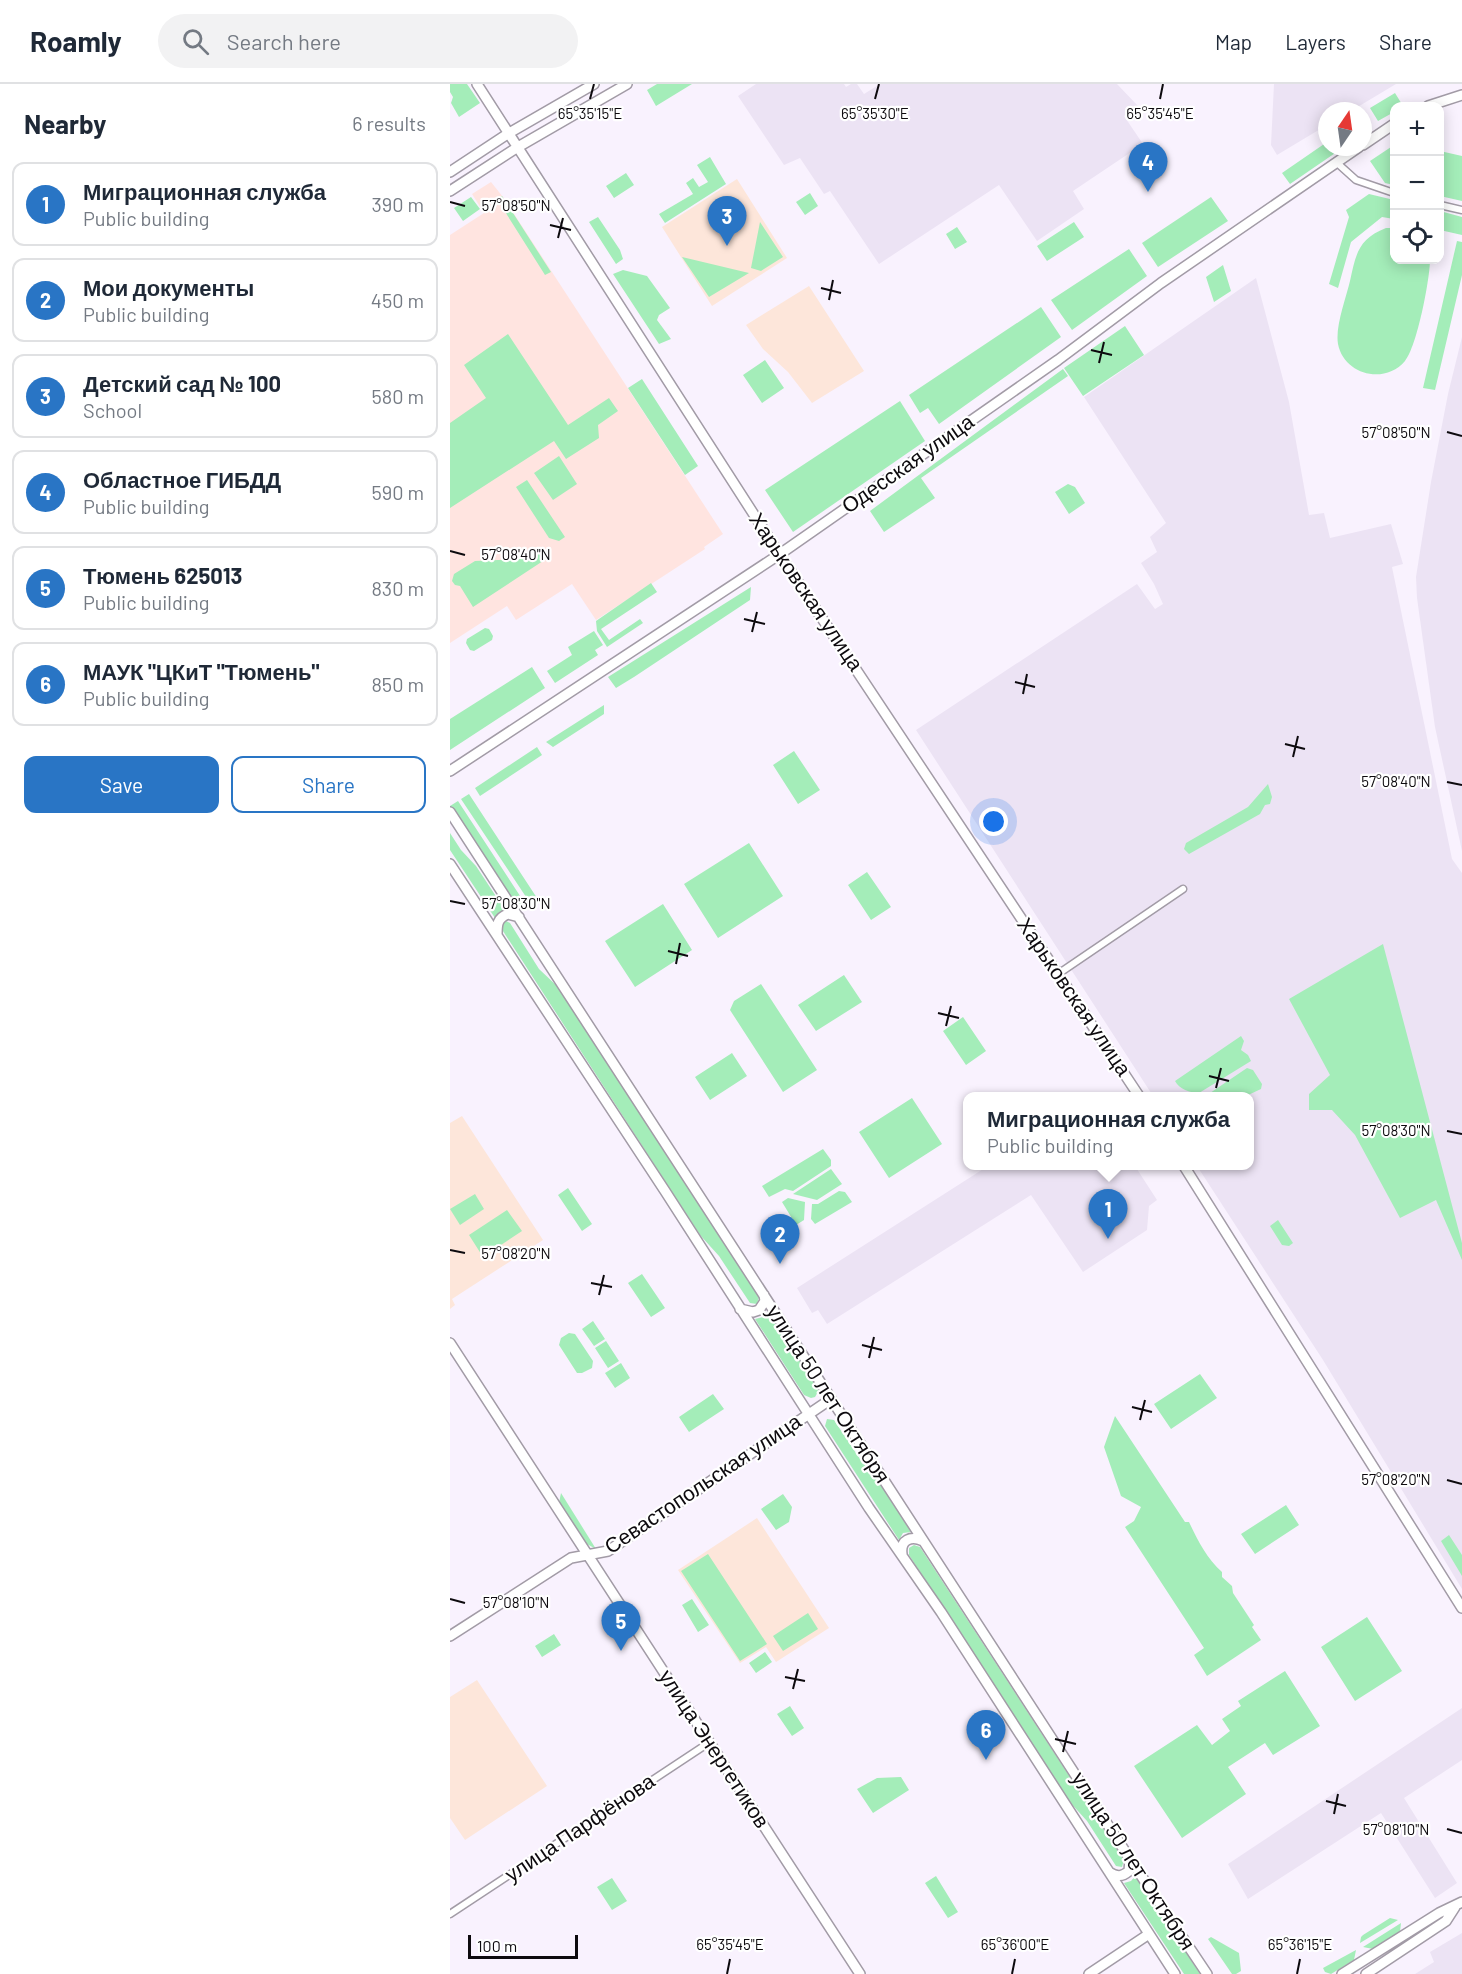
<!DOCTYPE html>
<html lang="en">
<head>
<meta charset="utf-8">
<style>
  :root { --surface:#fff; --page:#f2f2f3; --text:#1f2937; --muted:#747a83; --line:#e0e1e3; --accent:#2975c5 }
  body { margin:0; font-family:Barlow,sans-serif; background:var(--page); color:var(--text) }
  .controls { position:absolute; right:18px; top:18px; display:grid; overflow:hidden; border-radius:12px; box-shadow:0 3px 15px #0003 }
  .controls button { width:54px; height:54px; display:grid; place-items:center; padding:0; border:0; border-bottom:2px solid var(--line); background:var(--surface); color:var(--text); font:30px sans-serif }
  .compass { position:absolute; left:868px; top:18px; width:54px; height:54px; border-radius:50%; background:var(--surface); box-shadow:0 3px 15px #0003; rotate:13deg }
  .scale { position:absolute; left:18px; bottom:15px; width:110px; box-sizing:border-box; padding-left:6px; border:3px solid #0d0a0e; border-top:0; font-size:16px; line-height:21px; white-space:nowrap; color:#0d0a0e; -webkit-text-stroke:4px #fff; paint-order:stroke }
  .you { position:absolute; left:544px; top:738px; width:21px; height:21px; margin:-15px; border:4px solid #fff; border-radius:50%; background:#1a73e8; box-shadow:0 0 0 9px #1a73e833 }
  .badge { display:grid; place-items:center; width:39px; height:39px; border-radius:50%; background:var(--accent); color:#fff; font-size:20px; font-weight:700 }
  .pin { position:absolute; translate:-50% -50px; filter:drop-shadow(0 2px 3px #0008) }
  .pin::after { content:''; position:absolute; top:32px; width:21px; height:18px; background:inherit; clip-path:polygon(0 0,100% 0,50% 100%) }
  .popup { position:absolute; left:513px; top:1008px; width:291px; height:78px; box-sizing:border-box; display:grid; place-content:center; border-radius:12px; background:var(--surface); filter:drop-shadow(0 2px 4px #0005); font-size:20px; white-space:nowrap; color:var(--muted) }
  .popup b { font-size:22px; color:var(--text) }
  .popup::after { content:''; position:absolute; left:50%; top:100%; margin-left:-12px; border:12px solid transparent; border-top-color:var(--surface) }
  .list { margin:0; padding:0; list-style:none }
  h2 { display:flex; justify-content:space-between; align-items:center; height:78px; margin:0; padding:0 24px; font-size:26px }
  h2 small { font-size:20px; font-weight:400; color:var(--muted) }
  .list li { display:grid; grid-template-columns:39px 1fr auto; gap:18px; align-items:center; box-sizing:border-box; height:84px; margin:0 12px 12px; padding:0 12px; border:2px solid var(--line); border-radius:12px }
  .list b { display:block; font-size:22px; white-space:nowrap }
  .list p { margin:0; font-size:20px; white-space:nowrap; color:var(--muted) }
  .list em { font-size:20px; font-style:normal; color:var(--muted) }
  .actions { display:flex; gap:12px; padding:18px 24px }
  .actions a { flex:1; padding:14px 0; border:2px solid var(--accent); border-radius:12px; text-align:center; font-size:21px; color:var(--accent) }
  .actions .main { background:var(--accent); color:#fff }
  .icon { flex:none; width:33px; height:33px; fill:none; stroke:currentColor; stroke-width:2; stroke-linecap:round; stroke-linejoin:round }
  .map { position:relative; flex:none; width:1012px; height:1890px; overflow:hidden }
  header { display:flex; align-items:center; gap:36px; box-sizing:border-box; height:84px; padding:0 30px; background:var(--surface); border-bottom:2px solid var(--line) }
  header strong { font-size:28px }
  nav { display:flex; gap:33px; margin-inline-start:auto; font-size:21px }
  .search { width:420px; height:54px; background:var(--page); display:flex; align-items:center; gap:15px; box-sizing:border-box; padding:0 21px; border-radius:33px; color:var(--muted); font-size:22px }
  main { display:flex }
  aside { flex:1; background:var(--surface) }
  .map>svg:first-child { display:block }
</style>
</head>
<body>
<header>
<strong>Roamly</strong>
<div class="search"><svg class="icon" aria-label="search" viewBox="0 0 24 24"><circle cx="10" cy="10" r="6"/><path d="M15 15l6 6"/></svg>Search here</div>
<nav><a>Map</a><a>Layers</a><a>Share</a></nav>
</header>
<main>
<aside>
<h2>Nearby<small>6 results</small></h2>
<ul class="list">
<li><span class="badge">1</span><div><b>Миграционная служба</b><p>Public building</p></div><em>390 m</em></li>
<li><span class="badge">2</span><div><b>Мои документы</b><p>Public building</p></div><em>450 m</em></li>
<li><span class="badge">3</span><div><b>Детский сад № 100</b><p>School</p></div><em>580 m</em></li>
<li><span class="badge">4</span><div><b>Областное ГИБДД</b><p>Public building</p></div><em>590 m</em></li>
<li><span class="badge">5</span><div><b>Тюмень 625013</b><p>Public building</p></div><em>830 m</em></li>
<li><span class="badge">6</span><div><b>МАУК &quot;ЦКиТ &quot;Тюмень&quot;</b><p>Public building</p></div><em>850 m</em></li>
</ul>
<div class="actions"><a class="main">Save</a><a>Share</a></div>
</aside>
<div class="map">
<svg width="1012" height="1890" viewBox="0 0 1012 1890">
  <rect width="100%" height="100%" fill="#f9f2fe"/>
  <path fill="#ece3f4" d="M306,0h88l2,3 5,-3h6l7,10 16,-10h237l21,22 -14,10 19,28 -70,47 11,18 -47,32 -38,-56 -120,79 -49,-73 -6,3 -24,-36 -16,7 -46,-69z
    M824,0h122l-45,27h-24v14l-50,30 -6,-10z
    M806,194l33,124 20,113 15,-2 6,25 61,-14 12,40 -11,3 60,292 10,14v716l-139,-229 -126,-194h52v-70h-96l-237,-366 221,-146 18,25 8,-5 -9,-20 -13,-21 16,-11 -7,-15 16,-14 -82,-126z
    M1012,253v514l-27,-124 -18,-129 -1,-21 15,-95 17,-88z
    M538,1082h147l22,34 -8,6 -2,24 -64,42 -52,-77 -204,129 -9,-14 -6,3 -15,-25z
    M1012,1624v52l-58,38 53,85 -22,15 -54,-85 -133,86 -20,-35z
    M1012,1849v41h-47l19,-12 -4,-10z"/>
  <path fill="#fde6da" d="M287,95l50,79 -75,48 -50,-79z
    M359,202l55,85 -52,32 -24,-31 -25,-23 -17,-24z
    M12,1032l81,124 -91,59 3,6 -5,4v-186z
    M307,1434l72,110 -53,34 -10,-15 -26,16 -62,-93z
    M27,1596l70,106 -82,54 -15,-22v-121z"/>
  <path fill="#ffe4e0" d="M41,98l12,15 220,337 -19,13 1,2 -109,71 -24,-36 -56,36 -9,-14 -57,37v-408l34,-22 -12,-19z"/>
  <path fill="#a4edb9" d="M0,0h17l13,19 -21,14 -8,-14 2,-6 -3,-5z
    M207,0h35l-36,22 -9,-16z
    M945,9l8,13h-9v6l-16,9 -8,-13z
    M877,58v5h17l-54,37 -8,-11z
    M944,61v40l-9,-2 -15,-22z
    M990,67l22,5v45l-22,-5z
    M260,73l16,27 -61,39 -6,-9 34,-20 -7,-11 7,-5 6,9 9,-5 -11,-17z
    M176,89l8,12 -20,13 -8,-12z
    M360,109l8,13 -13,9 -9,-13z
    M919,110l25,6v19l-12,-2 -31,25 -13,46 -9,-4 20,-67 -3,-7z
    M52,112l49,76 -6,3 -48,-76z
    M21,113l9,12 -17,12 -9,-13z
    M761,113l17,24 -70,46 -16,-24z
    M990,127l22,6v18l-22,-5z
    M148,133l22,33 3,9 -7,5 -27,-42z
    M310,138l23,35 -22,14 -10,-3z
    M624,138l10,15 -37,24 -10,-15z
    M507,143l10,15 -12,7 -9,-15z
    M936,144h8v32h36c0,19 -13,87 -25,101 -20,24 -61,14 -67,-17 -3,-17 8,-46 12,-63 6,-27 8,-42 36,-53z
    M1007,157l5,1v33l-27,115 -12,-2z
    M679,165l18,27 -75,54 -21,-30z
    M232,173l67,16 -40,24z
    M773,181l8,26 -17,11 -8,-25z
    M173,186l24,6 23,32 -11,7 -2,5 14,19 -12,5 -46,-70z
    M591,223l20,30 -122,87 -11,-16 -8,5 -11,-18z
    M675,242l19,29 -61,41 -19,-28z
    M58,250l60,91 41,-27 9,13 -20,14 1,13 -33,21 -12,-18 -104,67v-85l36,-25 -22,-33z
    M315,276l19,28 -22,15 -19,-28z
    M613,285l5,7 -147,102 14,20 -51,34 -14,-21z
    M192,295l56,87 -13,9 -57,-87z
    M450,317l25,40 -132,91 -28,-42z
    M109,372l18,28 -24,16 -19,-27z
    M77,396l38,57 -6,4 -10,-3 -33,-51z
    M618,400l7,3 10,16 -16,11 -14,-22z
    M88,464l8,11 -73,48 -13,-21 -5,-1 -3,-4 2,-7 21,-13 46,-2z
    M201,499l6,9 -56,37 8,11 31,-21 3,4 -36,24 -10,-16 -1,-10z
    M301,503l-1,13 -116,77 -18,11 -8,-11z
    M35,544l4,1 4,7 -1,4 -18,11 -4,-1 -4,-7 1,-4z
    M144,547l9,14 -8,5 3,5 -43,28 -8,-12 25,-16 -4,-8z
    M82,583l13,21 -95,62v-31z
    M154,621v9l-51,33 -7,-5z
    M87,663l5,8 -62,41 -5,-8z
    M344,667l26,39 -22,14 -25,-39z
    M818,700l4,13 -2,7 -5,1 -5,9 -71,40 -5,-5 2,-6 62,-36z
    M19,710l68,104 -7,5 -69,-104z
    M8,717l68,104 -8,5 -68,-104z
    M0,749l11,17 15,16 29,44 -7,3 -3,5 -45,-68z
    M299,759l34,53 -65,42 -34,-54z
    M417,788l24,35 -20,13 -23,-35z
    M213,820l29,46 -57,37 -30,-46z
    M56,837l4,2 29,46 18,17 202,311 -2,7 -7,-1 -31,-47 -19,-21 -199,-307 1,-4z
    M933,860l79,299v17l-26,-60 -36,18 -45,-83 -23,-25h-23v-16l21,-19 -41,-76z
    M394,891l18,27 -46,29 -18,-26z
    M311,900l56,86 -34,22 -53,-82 4,-9z
    M513,933l23,34 -20,14 -23,-34z
    M791,952l3,5 -3,9 7,5 3,6 -52,32c-9,0 -20,-4 -24,-12z
    M282,969l15,23 -37,24 -15,-23z
    M797,984l6,2 9,14 -1,5 -15,7h-36v-3z
    M462,1014l30,46 -53,34 -30,-46z
    M373,1065l8,11v6l-38,25 -8,-2 -16,8 -7,-11z
    M381,1085l11,15 -25,16 -24,-6z
    M118,1104l24,36 -10,7 -24,-36z
    M389,1107l6,1 7,10 -37,22 -4,-5 1,-15h6z
    M25,1110l9,15 -24,16 -10,-16z
    M338,1114l17,4 -1,18 -8,5 -14,-23z
    M57,1126l15,21 -39,26 -14,-22z
    M828,1136l15,23 -4,3 -7,-1 -12,-19z
    M192,1190l23,34 -14,9 -23,-34z
    M318,1227l49,75 2,4 -4,7 -4,1 -7,-3 -49,-76 8,-2z
    M143,1237l12,18 -11,7 -12,-17z
    M119,1249l6,1 18,27 -1,7 -10,5h-5l-18,-28 2,-7z
    M156,1257l13,20 -11,7 -13,-20z
    M171,1279l9,15 -15,10 -10,-15z
    M750,1290l17,24 -46,31 -17,-25z
    M263,1310l11,15 -35,23 -10,-15z
    M665,1332l70,106h4c8,17 18,37 33,50v5l10,9 1,7 21,32 -2,2 9,13 -54,36 -13,-21 10,-7 -79,-121 9,-6 7,-14 -20,-11 -17,-49z
    M377,1335l7,1 26,39 17,20 34,53 -8,1 -4,7 -74,-114z
    M111,1409l35,56 -11,-6 -26,-40z
    M333,1410l9,13 -3,15 -13,8 -15,-21z
    M836,1421l13,20 -44,29 -14,-20z
    M999,1451l13,20v21l-21,-35z
    M464,1461l6,2 204,313 -2,7 -6,-1 -29,-45 -20,-22 -158,-244v-7z
    M258,1470l59,90 -27,17 -59,-90z
    M242,1515l17,26 -11,7 -16,-27z
    M358,1529l10,16 -35,22 -10,-15z
    M917,1533l35,54 -47,30 -34,-54z
    M104,1550l7,11 -19,12 -7,-11z
    M315,1568l7,10 -16,11 -7,-10z
    M835,1587l35,55 -47,29 -8,-12 -37,24 18,27 -64,44 -48,-72 63,-41 15,20 18,-14 -8,-12 19,-13 -3,-5z
    M340,1622l14,22 -12,8 -15,-22z
    M451,1693l8,13 -36,23 -16,-24 20,-11z
    M686,1791l64,99h-16l-60,-91 7,-2z
    M486,1792l22,36 -10,6 -23,-35z
    M162,1794l15,23 -15,9 -15,-23z
    M940,1834l8,2 -38,23 1,-6 2,-2z
    M951,1839l-1,9 -27,17 -10,-2z
    M761,1853l28,16 2,18 -5,3h-4l-24,-35z
    M906,1866l-2,10 -23,14 -6,-2 -2,-4z"/>
  <g fill="none" stroke-linecap="round" stroke-linejoin="round">
    <defs>
      <path id="street" d="M886,78l20,18 38,13
        M990,121l22,5
        M608,890l125,-85
        M0,1830l260,-172"/>
      <path id="secondary" d="M27,0l301,468 361,544
        M978,22l34,-11
        M913,61l31,-21
        M0,88l59,-39 85,-49
        M0,107l68,-44 109,-63
        M0,687l330,-217 278,-194 103,-77 198,-136
        M0,728l680,1047 77,115
        M0,780l215,327 204,317 72,104 234,362
        M47,851c0,-10 0,-17 11,-21l11,3
        M734,1082l278,442
        M290,1225l13,3 6,-2 6,-9 -1,-6
        M0,1259l410,631
        M452,1470c-2,-14 9,-19 21,-13
        M0,1552l121,-78 37,-7 223,-152
        M659,1788c8,5 13,5 20,-1l1,-12
        M639,1890l60,-40
        M892,1890l97,-61 23,-11
        M916,1890l80,-53 9,-14"/>
    </defs>
    <use href="#street" stroke="#a29ba6" stroke-width="9"/>
    <use href="#secondary" stroke="#a29ba6" stroke-width="12"/>
    <use href="#street" stroke="#fff" stroke-width="6"/>
    <use href="#secondary" stroke="#fff" stroke-width="9"/>
  </g>
  <path fill="none" stroke="#0d0a0e" stroke-width="2" d="M140,15l4,-15M425,15l4,-15M710,15l3,-15M0,118l15,4M100,141l21,5M108,154l5,-20M371,204l20,5M379,216l4,-20M641,266l21,5M649,279l5,-21M997,348l15,4M0,467l15,4M294,535l21,5M302,548l5,-20M565,598l20,5M573,610l4,-20M835,660l20,5M843,673l5,-21M997,698l15,3M0,817l15,3M218,867l20,5M226,880l4,-21M488,929l21,5M496,942l5,-20M759,992l20,5M766,1004l5,-20M997,1047l15,3M0,1166l15,3M141,1199l21,4M149,1211l5,-20M412,1261l20,5M419,1274l5,-21M682,1323l20,5M690,1336l5,-20M997,1396l15,4M0,1515l15,4M335,1593l20,4M343,1605l5,-20M605,1655l21,5M613,1668l5,-21M876,1717l20,5M884,1730l4,-20M997,1745l15,4M277,1890l3,-15M562,1890l3,-15M847,1890l3,-15"/>
  <g text-anchor="middle" stroke-width="4.5" stroke-linejoin="round" paint-order="stroke">
    <g font-size="21" fill="#0d0a0e" stroke="#fff">
      <text transform="translate(458 380) rotate(-35)" y="7">Одесская улица</text>
      <text transform="translate(356 508) rotate(56)" y="7">Харьковская улица</text>
      <text transform="translate(624 913) rotate(56)" y="7">Харьковская улица</text>
      <text transform="translate(378 1310) rotate(57)" y="7">улица 50 лет Октября</text>
      <text transform="translate(253 1400) rotate(-34)" y="7">Севастопольская улица</text>
      <text transform="translate(264 1665) rotate(57)" y="7">улица Энергетиков</text>
      <text transform="translate(130 1744) rotate(-34)" y="7">улица Парфёнова</text>
      <text transform="translate(683 1777) rotate(57)" y="7">улица 50 лет Октября</text>
    </g>
  </g>
  <g font-size="15" text-anchor="middle" fill="#0d0a0e" stroke="#fff" stroke-width="4.5" stroke-linejoin="round" paint-order="stroke">
    <text x="140" y="35">65°35'15"E</text>
    <text x="425" y="35">65°35'30"E</text>
    <text x="710" y="35">65°35'45"E</text>
    <text x="66" y="127">57°08'50"N</text>
    <text x="946" y="354">57°08'50"N</text>
    <text x="66" y="476">57°08'40"N</text>
    <text x="946" y="703">57°08'40"N</text>
    <text x="66" y="825">57°08'30"N</text>
    <text x="946" y="1052">57°08'30"N</text>
    <text x="66" y="1175">57°08'20"N</text>
    <text x="946" y="1401">57°08'20"N</text>
    <text x="66" y="1524">57°08'10"N</text>
    <text x="946" y="1751">57°08'10"N</text>
    <text x="280" y="1866">65°35'45"E</text>
    <text x="565" y="1866">65°36'00"E</text>
    <text x="850" y="1866">65°36'15"E</text>
  </g>
</svg>
<div class="controls">
<button>+</button>
<button>−</button>
<button><svg class="icon" aria-label="locate" viewBox="0 0 24 24"><circle cx="12" cy="12" r="6"/><path d="M12 2v4M12 18v4M2 12h4M18 12h4"/></svg></button>
</div>
<svg class="compass" viewBox="-18 -18 36 36"><path d="M0-13l5 13h-10z" fill="#e53935"/><path d="M0 13l5-13h-10z" fill="#747a83"/></svg>
<div class="scale">100 m</div>
<div class="you"></div>
<div class="pin badge" style="left:658px;top:1155px">1</div>
<div class="popup"><b>Миграционная служба</b>Public building</div>
<div class="pin badge" style="left:330px;top:1180px">2</div>
<div class="pin badge" style="left:277px;top:162px">3</div>
<div class="pin badge" style="left:698px;top:108px">4</div>
<div class="pin badge" style="left:171px;top:1567px">5</div>
<div class="pin badge" style="left:536px;top:1676px">6</div>
</div>
</main>
</body>
</html>
